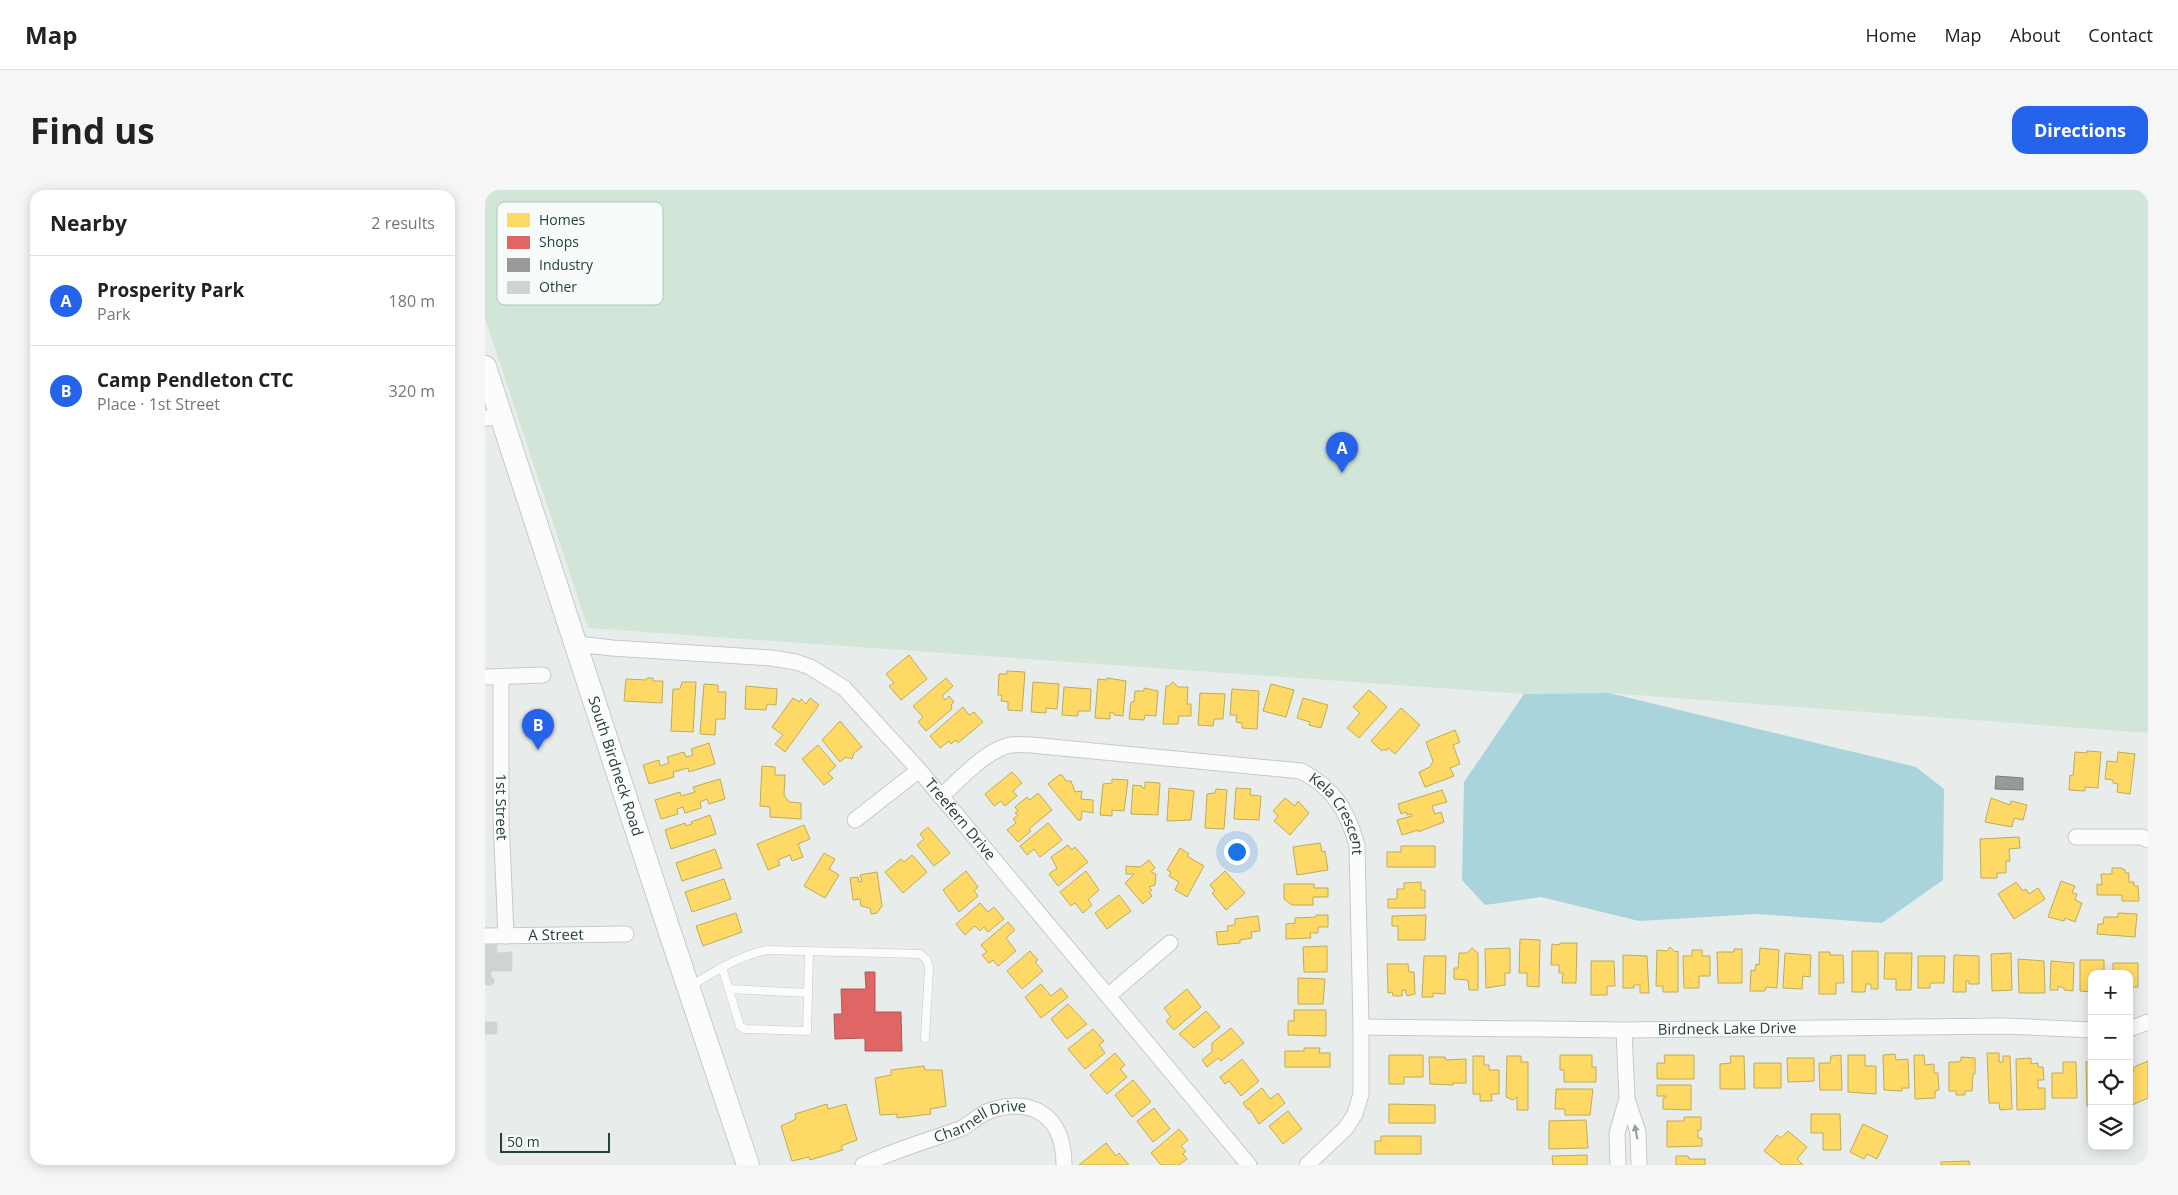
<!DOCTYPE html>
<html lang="en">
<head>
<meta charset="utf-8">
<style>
  :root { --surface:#fff; --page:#f6f6f6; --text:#222; --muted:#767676; --line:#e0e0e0; --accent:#2563eb }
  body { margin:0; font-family:"Open Sans",sans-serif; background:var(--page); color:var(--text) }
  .controls { position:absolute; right:15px; bottom:15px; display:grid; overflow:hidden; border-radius:10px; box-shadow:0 2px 12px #0003 }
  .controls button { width:45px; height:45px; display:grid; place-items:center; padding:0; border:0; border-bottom:1px solid var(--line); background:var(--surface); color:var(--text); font:25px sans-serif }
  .scale { position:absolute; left:15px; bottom:12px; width:110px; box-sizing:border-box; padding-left:5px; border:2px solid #24423a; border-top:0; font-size:14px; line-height:18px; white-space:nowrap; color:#24423a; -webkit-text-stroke:4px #f7fbf9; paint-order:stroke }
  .you { position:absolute; left:751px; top:661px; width:18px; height:18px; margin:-12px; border:4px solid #fff; border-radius:50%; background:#1a73e8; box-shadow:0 0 0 8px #1a73e833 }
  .badge { display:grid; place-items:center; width:32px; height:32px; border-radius:50%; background:var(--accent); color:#fff; font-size:16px; font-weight:700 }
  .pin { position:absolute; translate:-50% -41px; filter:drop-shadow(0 1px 2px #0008) }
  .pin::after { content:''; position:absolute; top:26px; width:18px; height:15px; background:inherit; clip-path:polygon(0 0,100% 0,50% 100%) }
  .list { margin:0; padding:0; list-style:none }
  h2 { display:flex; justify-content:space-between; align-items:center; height:65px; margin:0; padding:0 20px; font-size:21px }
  h2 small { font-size:16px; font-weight:400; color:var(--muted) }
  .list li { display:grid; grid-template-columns:32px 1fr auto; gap:15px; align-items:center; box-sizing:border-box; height:90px; padding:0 20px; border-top:1px solid var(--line) }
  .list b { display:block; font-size:19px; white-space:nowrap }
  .list p { margin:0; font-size:16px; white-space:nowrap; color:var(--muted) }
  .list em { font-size:16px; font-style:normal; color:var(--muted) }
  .icon { flex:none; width:28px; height:28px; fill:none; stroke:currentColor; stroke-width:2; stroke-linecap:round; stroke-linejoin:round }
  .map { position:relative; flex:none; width:1663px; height:975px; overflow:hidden; border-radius:15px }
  header { display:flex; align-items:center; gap:30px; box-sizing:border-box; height:70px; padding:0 25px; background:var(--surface); border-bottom:1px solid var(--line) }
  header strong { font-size:24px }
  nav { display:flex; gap:28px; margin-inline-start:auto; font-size:18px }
  .intro { display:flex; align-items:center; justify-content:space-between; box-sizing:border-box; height:120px; padding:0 30px }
  h1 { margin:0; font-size:35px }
  .button { padding:12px 22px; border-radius:15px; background:var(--accent); color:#fff; font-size:18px; font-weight:700 }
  main { display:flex; gap:30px; padding:0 30px }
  aside { flex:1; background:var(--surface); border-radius:15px; box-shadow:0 2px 12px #0003 }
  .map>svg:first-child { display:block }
</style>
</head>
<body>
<header>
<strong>Map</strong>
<nav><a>Home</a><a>Map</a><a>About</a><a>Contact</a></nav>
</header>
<div class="intro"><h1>Find us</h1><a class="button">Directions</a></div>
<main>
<aside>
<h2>Nearby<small>2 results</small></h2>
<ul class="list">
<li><span class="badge">A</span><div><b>Prosperity Park</b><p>Park</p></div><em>180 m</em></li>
<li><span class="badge">B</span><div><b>Camp Pendleton CTC</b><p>Place · 1st Street</p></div><em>320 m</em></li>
</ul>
</aside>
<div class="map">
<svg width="1663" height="975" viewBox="0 0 1663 975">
  <rect width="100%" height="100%" fill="#e8edeb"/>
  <path fill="#d1e6d8" d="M0,0h1663v543l-539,-40 -85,1 -936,-66 -103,-310z"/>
  <path fill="#a9d4db" d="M1124,503l307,74 28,22 -1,91 -61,43 -126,-9 -117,7 -98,-24 -56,8 -23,-25 2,-98 60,-88z"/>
  <path fill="#ffd966" stroke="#bdac59" d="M424,465l18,24 -26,21 -12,-14 5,-3 -8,-9z
    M522,481l18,1 -3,39 -14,-1v-8l-7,-1 1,-6h-4l1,-21h8z
    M162,488h6v3h10l-1,22 -38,-2 2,-22 20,1z
    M461,488l7,8 -11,10 3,4 4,-4 5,6 -3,3 1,4 -26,22 -8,-9 5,-5 -10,-11z
    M622,488l19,3 -3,35 -9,-1v-2l-4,-1v7l-15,-1 3,-39 9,1z
    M197,492h14l-3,50 -22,-1 2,-42h7z
    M548,492l26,2 -2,25 -11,-1v5l-15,-1z
    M688,492l5,5h10l-1,17h4v12h-12l-1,8h-15l3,-38h3z
    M219,494l14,1v7h8l-1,27h-9l-1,16 -15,-1z
    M786,494l23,6 -8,27 -23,-6z
    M261,496l31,3 -1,16 -9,-1 -1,6 -21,-1z
    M579,497l27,2 -1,22h-12v5l-16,-1z
    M659,498l14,3 -2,25 -11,-1 -1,5 -15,-1 2,-17h3l1,-11h9z
    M747,499l27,2 -2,38 -15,-1v-5l-6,-1 1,-7h-7z
    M884,500l18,17 -28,31 -12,-10 13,-15 -7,-6z
    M715,503l25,1 -2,25h-9l-1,7 -15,-1z
    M308,508l6,4 2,-3 5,5 4,-6 9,7 -34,47 -10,-8 8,-9 -11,-8z
    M818,508l25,7 -7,23 -12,-3 1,-3 -13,-4z
    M478,517l6,8 5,-3 9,10 -25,21 -2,-3 -5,4 -2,-3 -9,7 -10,-12z
    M916,518l19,17 -25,29 -7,-6 -2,3 -2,-2 -2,2 -11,-10z
    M355,531l22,26 -8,6 -2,6 -6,-2 -6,5 -18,-22z
    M970,540l5,12 -7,3 7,19 -10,4 4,8 -29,11 -6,-15 11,-5 3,-6 -7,-19z
    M224,553l6,21 -26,8 -1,-4 -15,4 1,5 -25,7 -6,-19 16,-5 1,6 9,-3 -2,-6 17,-5 2,5 7,-2 -2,-6z
    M333,555l18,21 -8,7 5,5 -9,7 -22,-26z
    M1602,561l14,1 -3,36 -13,-1v4l-16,-1 1,-15 3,1 2,-24 12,1z
    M1633,562l17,2 -5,40 -13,-2 1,-8 -5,-1v-3l-8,-1 2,-18 10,1z
    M277,576l13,1v8h10l-1,20 5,7 12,1v16l-31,-2v-10l-10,-1z
    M527,582l10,11 -9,8 4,5 -12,10 -4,-5 -7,5 -9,-12z
    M574,585h3l4,6h5l4,11 7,-1 -1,8 12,1v13l-11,-2 -1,9h-3l-30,-36z
    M235,589l5,20 -16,5 -2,-5 -7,3 1,6 -16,5 -2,-6 -6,2 1,5 -17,5 -6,-19 25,-8 1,4 14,-4 -2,-5z
    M627,589l16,1 -4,31 -12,-1v6l-12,-1 3,-31 9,-1z
    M660,592l15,1 -2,32 -27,-1 2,-29 9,1v2h3z
    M684,598l25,3 -3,29 -24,1z
    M751,598l15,1 -1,6 11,1 -2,24 -25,-1z
    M731,599l11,1 -3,39 -19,-1 2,-34 8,-1z
    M957,600l5,12 -15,4 3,8 6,-2 3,10 -26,10v-2l-16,5 -5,-15 15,-4 -1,-2 -4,1 -1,-3 -5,2 -3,-10z
    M553,603l14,17 -23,19 2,2 -13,11 -11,-12 9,-7 -3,-4 5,-4 -3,-2 3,-2 -3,-4 12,-10 3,3z
    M800,608l10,8 3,-5 11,12 -19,22 -16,-14 4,-5 -5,-5z
    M1506,608l19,7 1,-4 16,4 -4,15 -9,-2 -2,9 -27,-5z
    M225,625l6,19 -45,15 -6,-19 20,-7 1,3 6,-2 -1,-2z
    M563,633l14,17 -22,17 -6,-8 -7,6 -7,-9z
    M319,635l6,14 -12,5 5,13 -11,4 -2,-6 -12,5 2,5 -12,5 -11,-26z
    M443,637l22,26 -16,13 -17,-21 7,-6 -4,-5z
    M1534,647l1,11 -11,1 1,12h-4v12h-9v5h-16l-1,-39z
    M835,653l2,9 3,-1 3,19 -31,5 -4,-28z
    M583,655l4,5 3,-3 13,15 -30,24 -9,-12 8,-6 -6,-11z
    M916,656h34v21h-48v-15h14z
    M695,658l9,6 -2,2 17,10 -17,31 -12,-7 4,-8 -10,-6 2,-4 -4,-2z
    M230,659l7,19 -40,13 -6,-18z
    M339,663l11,6 -6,10 10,6 -14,23 -21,-12z
    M427,665l15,17 -24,21 -18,-21 16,-13 3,3z
    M664,670l6,8 -4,4 5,2 -1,11 -6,2 3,3 -3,2 3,4 -9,8 -18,-21 9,-9h-8v-8l14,1z
    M1627,678h9l4,2v3h4v9h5v4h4l1,15h-17v-6h-25v-11l5,1 -1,-11h11z
    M481,681l12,16 -4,4 4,5 -19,16 -16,-22z
    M601,681l13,19 -11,10 4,5 -9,8 -8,-10 -4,3 -11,-14z
    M740,681l20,22 -19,17 -14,-17 3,-2 -5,-6z
    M392,682l5,34 -5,7 -6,1 -1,-6 -9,-2 -1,-7 -7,1 -3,-22 8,-1 1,5 3,-1 -2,-6z
    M239,689l7,20 -39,13 -7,-20z
    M1576,691l14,5 -3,7 5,1 -2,6 7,3 -7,19 -10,-4 -1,3 -16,-4z
    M936,692v8h4v18h-37v-9h9v-10h7v-6z
    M1531,692l7,9 3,-2 3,5 9,-6 7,11 -31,20 -16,-25z
    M799,694h30v4h14v9h-15v8h-21l-8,-6z
    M634,705l12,16 -24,18 -12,-16z
    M495,713l8,9 6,-5 10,12 -16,13 -4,-5 -4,4 -5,-5 -10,9 -9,-11z
    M251,723l6,19 -39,14 -7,-20z
    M1633,723l19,1 -2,23 -38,-3 1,-10h5l1,-7h14z
    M831,725h12v12h-10v6h-8l1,5 -25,1v-15l9,-1v-5l21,-1z
    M941,725l-1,25h-27v-14h-6v-10z
    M773,726l2,15 -9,1 1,6 -12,2v3l-22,2 -2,-13 12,-1 -1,-5 8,-1v-6z
    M523,732l7,8 -9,8 10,13 -18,15 -5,-6 -4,3 -7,-8 5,-3 -6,-7z
    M1035,749l20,1 -1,47 -12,-1v-13h-8z
    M1075,753h17l-1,40h-14l1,-10h-4v-8h-8l1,-21 8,1z
    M842,756v26h-23l-1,-25z
    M1185,757l5,5 3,-1v41h-15v-6h-7l1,-36 10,1z
    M987,758l6,5v37h-9l-1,-10 -14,-1v-11h4l1,-15h8z
    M1025,758v25h-5v12l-19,3 -1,-39z
    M1275,758l19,2 -2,38 -11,-1 -1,4h-15l1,-21 4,1 1,-7 3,1z
    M1249,759h8v34h-24l-1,-31h17z
    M1207,760h10v6h8v20h-11v12h-15l-1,-32h9z
    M545,761l8,9 -3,2 8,9 -21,18 -15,-18z
    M1367,761h26v38h-7v-5h-5l-1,8h-13z
    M1334,762h11v3h13l1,28h-8v11h-17z
    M1300,763l26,2 -1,22 -7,-1 -1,13 -19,-1z
    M1400,763h27l-1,37h-15v-11h-12z
    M1526,763l1,37 -20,1 -1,-37z
    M1138,765l24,1 2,37h-9v-8h-6v3h-11z
    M1469,765l25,1v28h-10v-3h-3v11h-13z
    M939,766h22l-1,38 -12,-1v4h-11z
    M1433,766h27l-1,27h-14v5h-12z
    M1533,769l26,2 1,32h-26z
    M1595,770h24v14h-12v18l-12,-1z
    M1106,771h23l1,25h-8v9h-16z
    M1566,771l23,2 -1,28 -9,-1v-2l-6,-2v4h-8z
    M1628,773h25v24h-7v3h-2v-16h-16z
    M902,774h21l1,8h5l1,22 -8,2 -2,-6h-3v6h-9l-1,-4 -4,1z
    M813,788l27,1 -2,25h-25z
    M556,794l10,12 10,-8 7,9 -27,21 -16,-21z
    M702,799l14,18 -27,23 -8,-9 5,-4 -7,-9z
    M583,814l19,20 -20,15 -16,-20z
    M809,820h32v26l-38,-1v-14h6z
    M721,821l14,16 -26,21 -15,-14z
    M746,838l13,15 -23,18 -3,-3 -11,9 -5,-7 10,-8v-9z
    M608,839l11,12 -5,4 6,8 -20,16 -17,-20z
    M819,858h16l-1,5h11v14h-45v-16h19z
    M630,863l10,12 -5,4 7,8 -20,17 -17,-19z
    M1502,863h12v9h4v-6h7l2,53 -12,1 -1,-7h-10z
    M1410,864l1,6 12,-1 1,29h-7v3l-18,-1 -1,-35z
    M904,865h34v22h-19v7h-15z
    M1075,865h32v12h4v15h-32v-12h-4z
    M1179,865h30v24h-37v-16h8z
    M1356,865l1,35h-22l-1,-27h11l1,-7z
    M1363,865h17v11h11v28l-28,-2z
    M1429,865h10l1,10 9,-1v9h4l1,17 -4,1v7l-20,1z
    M988,866h11v9h5v5h10v24h-8l1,7h-12v-7h-7z
    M1022,866h14v6h7v48h-11v-13l-4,3 -7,-3z
    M1245,866h14l1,33h-25v-25l11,-1z
    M944,867h16l1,3 20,-1v24h-13v2l-23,-1z
    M1476,867l14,1v16h-2l-1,17h-7v4h-9v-4h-7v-29h8l4,-1z
    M1302,868h27v23l-26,1z
    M1546,868v6l7,-1v4h5l1,13h-6v8h7v21l-28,1 -1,-51z
    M757,869l17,22 -18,15 -12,-15 -4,3 -5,-7z
    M1663,871v37l-16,7 -3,-6v-28l1,2 4,-2 -2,-3z
    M1578,872h13l1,36h-25v-25h11z
    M1601,872h6v44h-5z
    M1269,873h27v25h-27z
    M439,876l1,4h17l4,36 -16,3 1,5 -34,4v-4l-17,1 -5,-37 16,-3v-5z
    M648,890l18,22 -19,15 -17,-22z
    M1172,895h34v25l-28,-1v-11h3v-2h-9z
    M777,898l8,11 8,-6 7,10 -26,21 -10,-16 -1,2 -5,-7z
    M1071,899h37l-3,26h-25v-6h-10z
    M342,914l1,5 18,-5 11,36 -16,6 2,4 -33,10 -1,-3 -17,4 -11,-35 15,-7 -1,-5z
    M904,914l46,1v18h-46z
    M669,918l16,21 -17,13 -16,-21z
    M803,921l14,18 -19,15 -14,-18z
    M1326,924h29l1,36h-18v-17h-12z
    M1199,927h17v13h-3v8h4v8l-35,1v-26h17z
    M1101,930l2,28 -39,1v-28z
    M1378,934l25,12 -11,23 -10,-5 -3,5 -14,-7z
    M694,939l9,11 -7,6 5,5 -3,3 4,5 -8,6h-18l-10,-12z
    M1303,941l19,16 -10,12 6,6h-21l-18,-14 13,-16 4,3z
    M896,946h40v18h-46v-13h6z
    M621,953l10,13 3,-3 10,12h-50z
    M1102,965v10h-34l-1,-9z
    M1191,966h12l1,3h16v6h-29z
    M1484,971l1,4h-29v-3z"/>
  <path fill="#e06666" stroke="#a85b59" d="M380,782h10v40h26l1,39h-37v-13l-30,1 -1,-25h8l-1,-25h25z"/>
  <path fill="#999" stroke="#767f7c" d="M1511,586l27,2v12l-28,-1z"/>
  <path fill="#cfd4d2" stroke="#d1d6d4" d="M0,755h12v8l15,-1v19h-21v7h3v5l-2,2h-7z
    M0,832h12v12h-12z"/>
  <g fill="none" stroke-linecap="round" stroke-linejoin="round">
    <defs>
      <path id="lane" d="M237,777l18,59 5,3 62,2 2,-80
        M206,796c24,-15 48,-30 76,-36l153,4 7,6 2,8 -4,70
        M244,799l79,4"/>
      <g id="street">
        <path d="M0,228l16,-1"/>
        <path id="s1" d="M92,454l35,4 159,10 25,4 14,5 34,21 75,82 330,395"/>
        <path d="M0,487l58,-2"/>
        <path id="s2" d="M16,487v142l5,117"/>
        <path id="s3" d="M456,607c16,-16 48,-49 70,-52 7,-1 14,0 20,0l270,26c33,17 46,39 56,74l4,182v67l-6,20 -9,14 -39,37"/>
        <path d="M370,630l64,-50"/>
        <path d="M1591,647h66l6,3"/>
        <path id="s4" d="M0,746l141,-2"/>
        <path d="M623,806l62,-53"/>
        <path id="s5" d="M876,837l263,3 381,-4 87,4"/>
        <path d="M1644,839l19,-7"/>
        <path d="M1139,840l3,69 11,33 1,33"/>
        <path id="s6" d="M378,975c31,-15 64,-24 97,-36 10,-4 18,-14 29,-18 45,-15 75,6 75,54"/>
        <path d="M1133,975l-1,-32 10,-34"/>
      </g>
      <g id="secondary">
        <path id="s7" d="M0,177l183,560 80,238"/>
      </g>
    </defs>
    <use href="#lane" stroke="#c5cac8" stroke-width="9"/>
    <use href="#street" stroke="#c5cac8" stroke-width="17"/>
    <use href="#secondary" stroke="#c3cbc8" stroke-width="24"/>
    <use href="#lane" stroke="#fcfcfc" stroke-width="8"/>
    <use href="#street" stroke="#fcfcfc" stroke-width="15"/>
    <use href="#secondary" stroke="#fcfcfc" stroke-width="22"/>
  </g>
  <defs><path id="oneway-solid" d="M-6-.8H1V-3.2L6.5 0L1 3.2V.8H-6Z" transform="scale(1.25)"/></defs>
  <use fill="#909f9b" href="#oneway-solid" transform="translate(1151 942) rotate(-101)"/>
  <g text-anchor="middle" stroke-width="5" stroke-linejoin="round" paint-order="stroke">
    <g font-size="15" fill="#24423a" stroke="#f7fbf9">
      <text dy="5" stroke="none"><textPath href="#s7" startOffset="420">South Birdneck Road</textPath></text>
      <text dy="5" stroke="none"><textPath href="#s2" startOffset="130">1st Street</textPath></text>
      <text dy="5" stroke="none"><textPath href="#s3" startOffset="438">Kela Crescent</textPath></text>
      <text dy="5" stroke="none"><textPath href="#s1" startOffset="450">Treefern Drive</textPath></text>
      <text dy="5" stroke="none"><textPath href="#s4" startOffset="71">A Street</textPath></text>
      <text dy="5" stroke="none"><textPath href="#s5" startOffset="366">Birdneck Lake Drive</textPath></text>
      <text dy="5" stroke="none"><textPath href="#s6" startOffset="126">Charnell Drive</textPath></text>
    </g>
  </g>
  <rect x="12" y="12" width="166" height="103" rx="8" fill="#f7fbf9" stroke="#b8c4c0" stroke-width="1"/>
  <rect x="22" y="23" width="23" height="14" fill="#ffd966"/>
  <rect x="22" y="46" width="23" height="13" fill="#e06666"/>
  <rect x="22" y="68" width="23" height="14" fill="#999"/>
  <rect x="22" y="91" width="23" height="13" fill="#cfd4d2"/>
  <g font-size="14" fill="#24423a">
    <text x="54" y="35">Homes</text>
    <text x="54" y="57">Shops</text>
    <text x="54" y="80">Industry</text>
    <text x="54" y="102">Other</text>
  </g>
</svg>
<div class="controls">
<button>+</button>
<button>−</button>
<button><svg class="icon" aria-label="locate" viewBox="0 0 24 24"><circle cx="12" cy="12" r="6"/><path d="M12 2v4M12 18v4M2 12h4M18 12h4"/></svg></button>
<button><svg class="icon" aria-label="layers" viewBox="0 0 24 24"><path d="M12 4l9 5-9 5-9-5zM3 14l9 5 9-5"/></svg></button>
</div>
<div class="scale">50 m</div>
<div class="you"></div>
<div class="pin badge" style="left:857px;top:283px">A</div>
<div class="pin badge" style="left:53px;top:560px">B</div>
</div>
</main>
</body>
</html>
